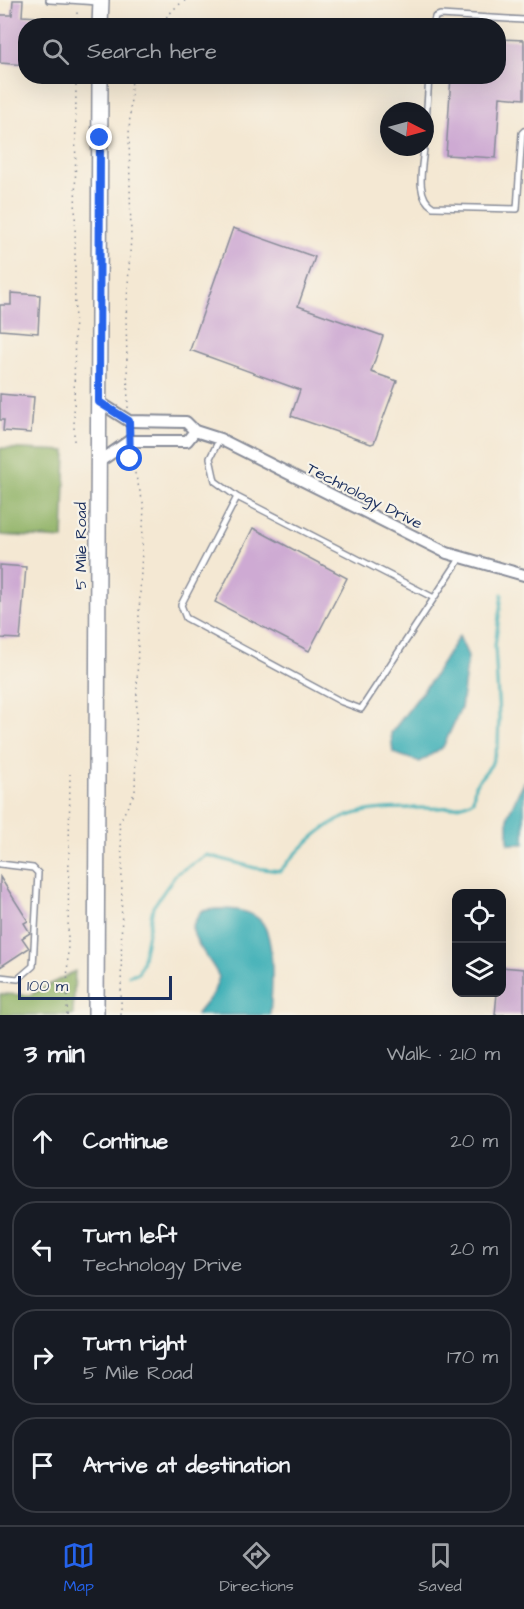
<!DOCTYPE html>
<html lang="en">
<head>
<meta charset="utf-8">
<style>
  :root { --surface:#171b24; --page:#242831; --text:#f1f3f6; --muted:#9ea1a6; --line:#363941; --accent:#2563eb }
  body { margin:0; font-family:"Architects Daughter",sans-serif; background:var(--page); color:var(--text) }
  .controls { position:absolute; right:18px; bottom:18px; display:grid; overflow:hidden; border-radius:12px; box-shadow:0 6px 24px #0002 }
  .controls button { width:54px; height:54px; display:grid; place-items:center; padding:0; border:0; border-bottom:2px solid var(--line); background:var(--surface); color:var(--text); font:30px sans-serif }
  .compass { position:absolute; left:380px; top:102px; width:54px; height:54px; border-radius:50%; background:var(--surface); box-shadow:0 6px 24px #0002; rotate:96deg }
  .scale { position:absolute; left:18px; bottom:15px; width:154px; box-sizing:border-box; padding-left:6px; border:3px solid #1b2f5e; border-top:0; font-size:16px; line-height:21px; white-space:nowrap; color:#1b2f5e; -webkit-text-stroke:4px #f7f3e8; paint-order:stroke }
  .stop { position:absolute; width:18px; height:18px; margin:-14px; border:4px solid #2563eb; border-radius:50%; background:#fff }
  .stop.end { background:#2563eb; border-color:#fff; box-shadow:0 2px 6px #0008 }
  .list { margin:0; padding:0; list-style:none }
  h2 { display:flex; justify-content:space-between; align-items:center; height:78px; margin:0; padding:0 24px; font-size:26px }
  h2 small { font-size:20px; font-weight:400; color:var(--muted) }
  .list li { display:grid; grid-template-columns:39px 1fr auto; gap:18px; align-items:center; box-sizing:border-box; height:96px; margin:0 12px 12px; padding:0 12px; border:2px solid var(--line); border-radius:24px }
  .list b { display:block; font-size:22px; white-space:nowrap }
  .list p { margin:0; font-size:20px; white-space:nowrap; color:var(--muted) }
  .list em { font-size:20px; font-style:normal; color:var(--muted) }
  .icon { flex:none; width:33px; height:33px; fill:none; stroke:currentColor; stroke-width:2; stroke-linecap:round; stroke-linejoin:round }
  .map { position:relative; flex:none; width:524px; height:1015px; overflow:hidden }
  .search { position:absolute; background:var(--surface); box-shadow:0 6px 24px #0002; left:18px; right:18px; top:18px; height:66px; display:flex; align-items:center; gap:15px; box-sizing:border-box; padding:0 21px; border-radius:24px; color:var(--muted); font-size:22px }
  .sheet { height:510px; background:var(--surface) }
  nav { display:flex; justify-content:space-around; align-items:center; box-sizing:border-box; height:84px; border-top:2px solid var(--line); background:var(--surface); font-size:16px; color:var(--muted) }
  nav a { display:grid; justify-items:center; gap:3px }
  nav .on { color:var(--accent) }
  .map>svg:first-child { display:block }
</style>
</head>
<body>
<div class="map">
<svg width="524" height="1015" viewBox="0 0 524 1015">
  <rect width="100%" height="100%" fill="#f7f3e8"/>
  <filter id="ink" filterUnits="userSpaceOnUse"><feTurbulence type="fractalNoise" baseFrequency=".0167" numOctaves="2"/><feDisplacementMap in="SourceGraphic" scale="12" xChannelSelector="R" yChannelSelector="G"/><feConvolveMatrix kernelMatrix="1 2 1 2 8 2 1 2 1" color-interpolation-filters="sRGB"/></filter>
  <filter id="wash" filterUnits="userSpaceOnUse"><feTurbulence type="fractalNoise" baseFrequency=".008" numOctaves="4" result="noise"/><feDisplacementMap in="SourceGraphic" scale="24" xChannelSelector="R" yChannelSelector="G"/><feGaussianBlur stdDeviation="1.35" result="paint"/><feColorMatrix in="noise" values="0 0 0 0 0 0 0 0 0 0 0 0 0 0 0 0 0 1.4 0 .05"/><feComposite in="paint" operator="in"/></filter>
  <g filter="url(#wash)">
    <rect width="100%" height="100%" fill="#f4e8d3"/>
    <path fill="#90b266" stroke="#567062" stroke-width="1.5" d="M0,448l66,3 -3,88 -63,-4z
      M75,971l-2,44h-73v-21l30,1z"/>
    <path fill="#3fb0b7" stroke="#2d708a" stroke-width="1.5" d="M459,636l9,20 -7,52 -18,39 -23,15 -27,-9 -2,-20 41,-54z
      M524,781v63h-16v-29z
      M216,909c15,0 32,0 44,11 16,16 12,73 10,95h-74l17,-21 6,-17c-8,-18 -24,-31 -27,-50l9,-16z"/>
    <g fill="none" stroke-linecap="round" stroke-linejoin="round">
      <path stroke="#3fb0b7" stroke-width="3" d="M129,975l9,-2 4,-10 11,-56 23,-33 31,-19 48,13 25,3c47,-53 67,-64 139,-63 17,0 40,2 54,-8l2,-15 16,-20 7,-20 1,-28 -4,-71 7,-52"/>
    </g>
    <g id="blocks">
      <path fill="#ceaad3" d="M13,0h10l-1,16 17,1 -1,9h-12v39l-26,-2v-48h12z
        M498,39l26,1v59l-24,-2 -4,61 -50,-3 5,-79h47z
        M233,228l82,29 -17,49 85,30 -12,36 26,9 -23,62 -3,1 -80,-28 9,-26 -110,-40z
        M11,293l29,2 -2,38 -38,-3v-25h11z
        M0,394l34,3 -3,36 -28,-2 1,-11h-4z
        M253,528l94,50 -38,73 -94,-49z
        M0,565l26,2 -6,72 -20,-1z
        M0,877l28,44 -4,2 6,10 -8,5 7,10 -29,19z
        M501,967l23,2v46h-29l2,-22h4z"/>
    </g>
  </g>
  <g filter="url(#ink)">
    <use href="#blocks" fill-opacity="0" stroke="#888c98" stroke-width="1.5"/>
    <g fill="none" stroke-linecap="round" stroke-linejoin="round">
      <defs>
        <path id="lane" d="M49,0l19,1
          M68,0l30,2
          M433,26l2,-9 5,-2 84,5
          M425,138l4,-62
          M424,147c-1,18 -10,49 9,60l84,2 5,-76 2,-2
          M219,440l-9,18 5,23 22,16 -56,108 5,13 156,84 19,7 100,-152
          M237,497l197,101
          M0,864l33,4 5,5 -5,93 -15,13 -18,-2"/>
        <path id="street" d="M195,431l25,8 227,114 77,22
          M99,462l30,-21h58l8,-10 -9,-9 -57,-1 -30,-19"/>
        <path id="secondary" d="M100,26l1,-26
          M96,1015l4,-939"/>
      </defs>
      <use href="#lane" stroke="#888c98" stroke-width="8"/>
      <use href="#street" stroke="#888c98" stroke-width="14"/>
      <use href="#secondary" stroke="#888c98" stroke-width="18"/>
      <path stroke="#888c98" stroke-width="1.5" stroke-dasharray="1.5 4.5" stroke-linecap="butt" d="M77,26v-18
        M158,26l19,-20 9,-6
        M128,408l-2,-91 5,-80 -2,-103 3,-58
        M74,441l2,-365
        M67,1015l3,-241
        M121,1015l1,-158 -3,-34 16,-31 3,-155 6,-131 -14,-51"/>
      <use href="#lane" stroke="#fff" stroke-width="5"/>
      <use href="#street" stroke="#fff" stroke-width="10"/>
      <use href="#secondary" stroke="#fff" stroke-width="15"/>
    </g>
  </g>
  <g fill="none" stroke-linecap="round" stroke-linejoin="round" filter="url(#ink)">
    <path stroke="#2563eb" stroke-width="8" d="M100,138l-1,264 30,19 1,38"/>
  </g>
  <g text-anchor="middle" stroke-width="4.5" stroke-linejoin="round" paint-order="stroke">
    <g font-size="16" fill="#1b2f5e" stroke="#f7f3e8">
      <text transform="translate(365 495) rotate(27)" y="6">Technology Drive</text>
      <text transform="translate(80 546) rotate(-90)" y="6">5 Mile Road</text>
    </g>
  </g>
</svg>
<div class="controls">
<button><svg class="icon" aria-label="locate" viewBox="0 0 24 24"><circle cx="12" cy="12" r="6"/><path d="M12 2v4M12 18v4M2 12h4M18 12h4"/></svg></button>
<button><svg class="icon" aria-label="layers" viewBox="0 0 24 24"><path d="M12 4l9 5-9 5-9-5zM3 14l9 5 9-5"/></svg></button>
</div>
<svg class="compass" viewBox="-18 -18 36 36"><path d="M0-13l5 13h-10z" fill="#e53935"/><path d="M0 13l5-13h-10z" fill="#9ea1a6"/></svg>
<div class="scale">100 m</div>
<div class="stop" style="left:130px;top:459px"></div>
<div class="stop end" style="left:100px;top:138px"></div>
<div class="search"><svg class="icon" aria-label="search" viewBox="0 0 24 24"><circle cx="10" cy="10" r="6"/><path d="M15 15l6 6"/></svg>Search here</div>
</div>
<section class="sheet">
<h2>3 min<small>Walk · 210 m</small></h2>
<ul class="list">
<li><svg class="icon" aria-label="ahead" viewBox="0 0 24 24"><path d="M12 20V5M6 11l6-6 6 6"/></svg><div><b>Continue</b></div><em>20 m</em></li>
<li><svg class="icon" aria-label="left" viewBox="0 0 24 24"><path d="M17 20v-9H6M10 6l-5 5 5 5"/></svg><div><b>Turn left</b><p>Technology Drive</p></div><em>20 m</em></li>
<li><svg class="icon" aria-label="right" viewBox="0 0 24 24"><path d="M7 20v-9h11M14 6l5 5-5 5"/></svg><div><b>Turn right</b><p>5 Mile Road</p></div><em>170 m</em></li>
<li><svg class="icon" aria-label="arrive" viewBox="0 0 24 24"><path d="M6 21V4h12l-3 4 3 4H6"/></svg><div><b>Arrive at destination</b></div></li>
</ul>
</section>
<nav>
<a class="on"><svg class="icon" aria-label="map" viewBox="0 0 24 24"><path d="M3 6l6-2 6 2 6-2v14l-6 2-6-2-6 2zM9 4v14M15 6v14"/></svg>Map</a>
<a><svg class="icon" aria-label="directions" viewBox="0 0 24 24"><path d="M12 3l9 9-9 9-9-9zM9 14v-3h6M13 9l2 2-2 2"/></svg>Directions</a>
<a><svg class="icon" aria-label="saved" viewBox="0 0 24 24"><path d="M7 4h10v16l-5-4-5 4z"/></svg>Saved</a>
</nav>
</body>
</html>
